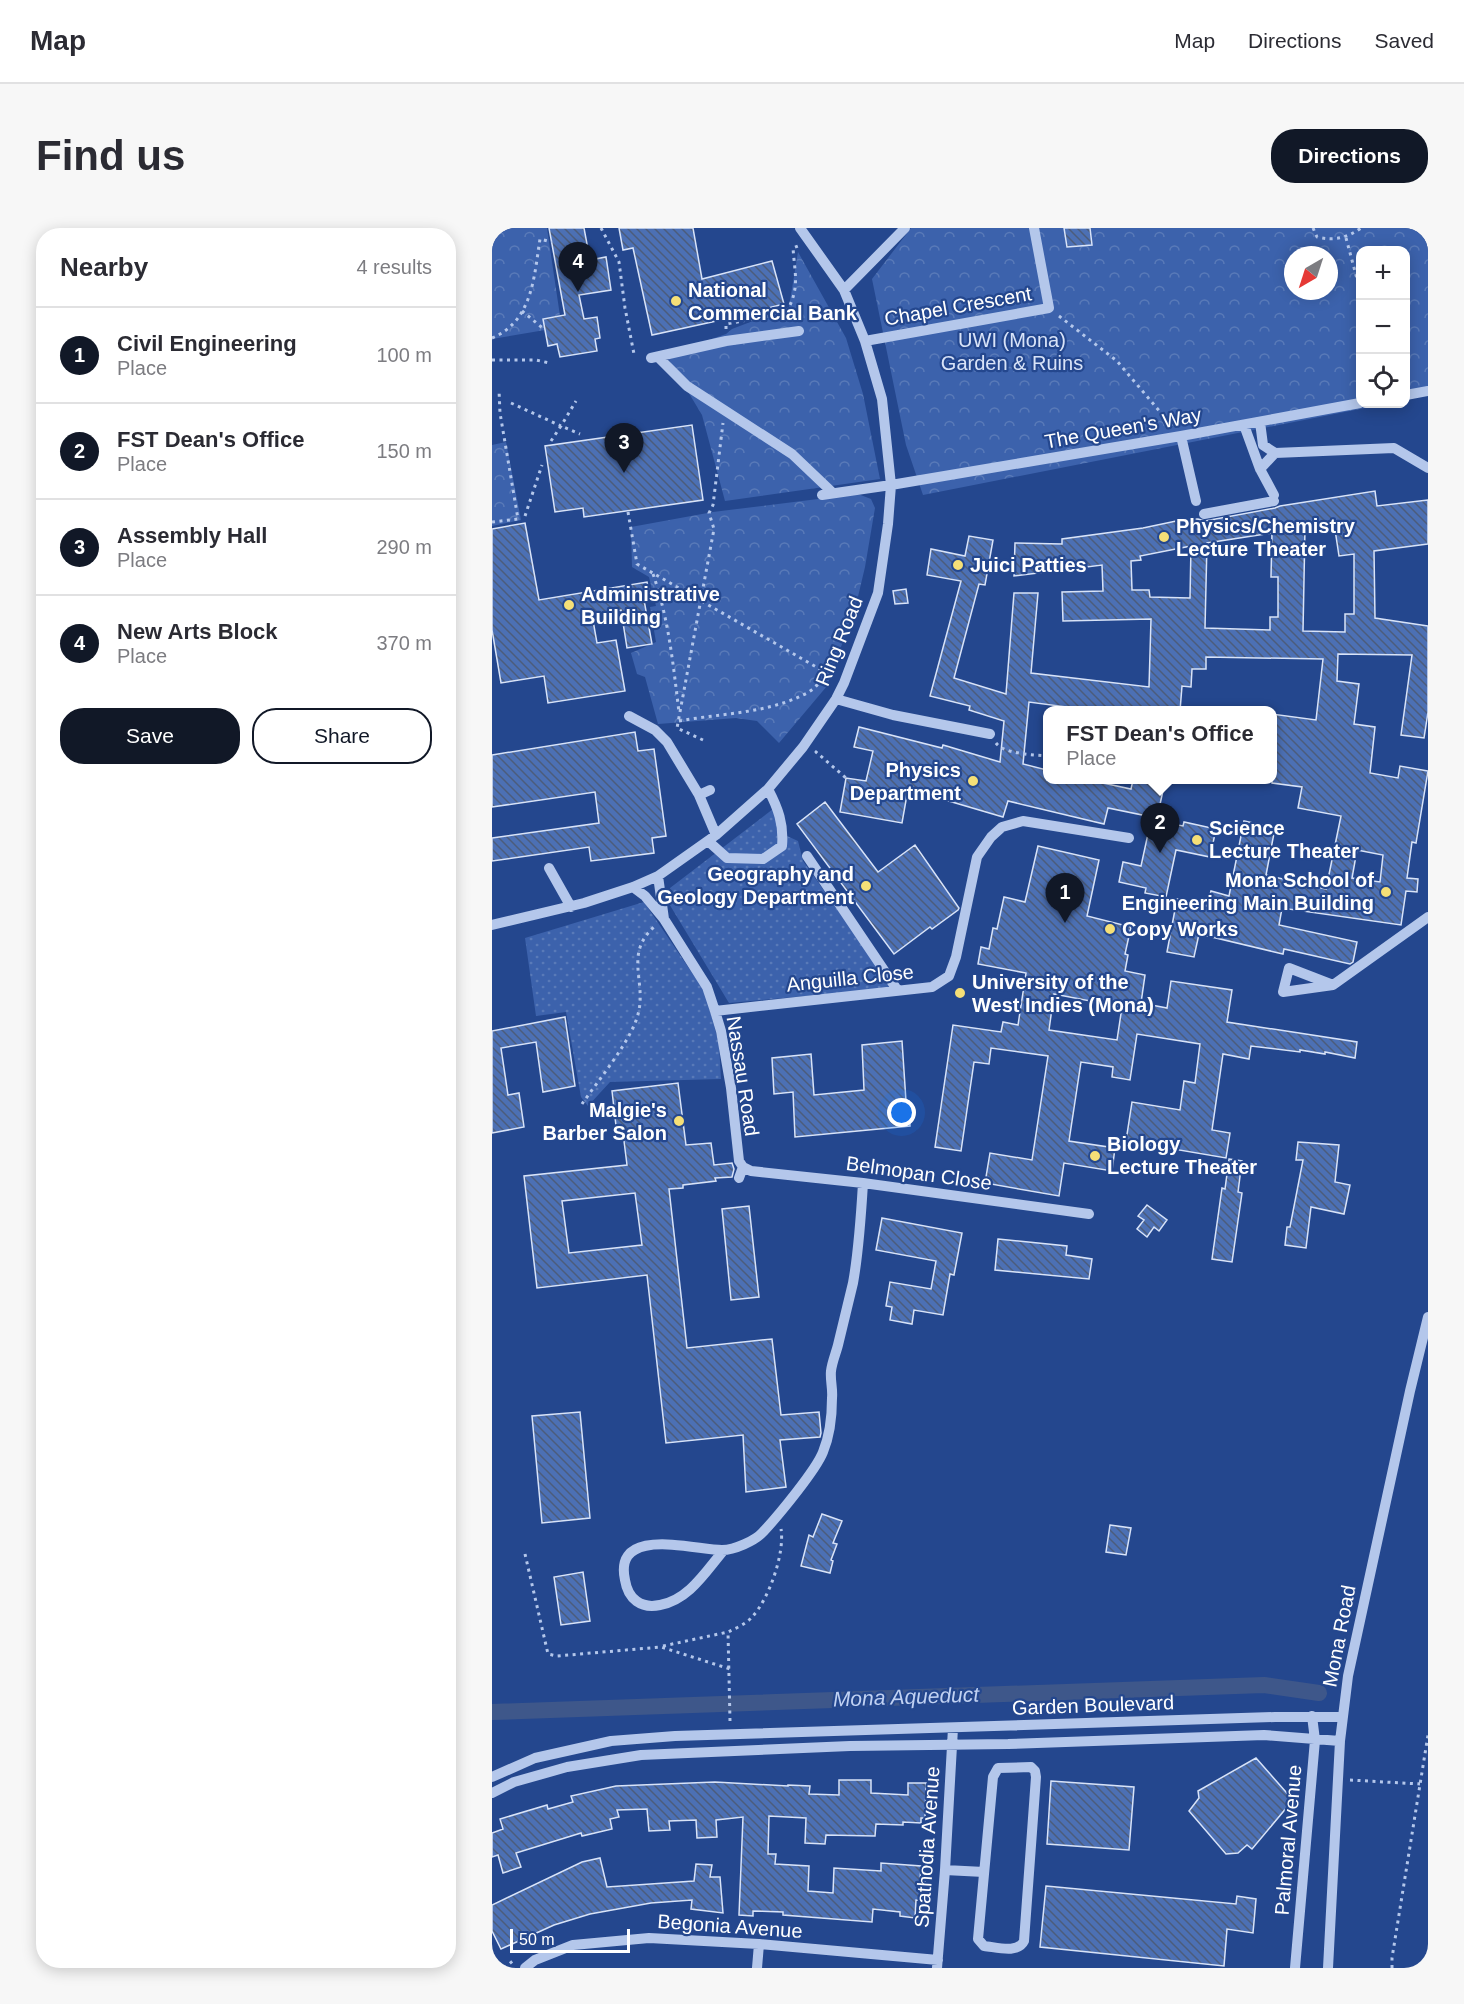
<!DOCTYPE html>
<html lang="en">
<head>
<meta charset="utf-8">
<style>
  :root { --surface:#fff; --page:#f7f7f7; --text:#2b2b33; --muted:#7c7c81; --line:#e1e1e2; --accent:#111827 }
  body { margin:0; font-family:Arial,sans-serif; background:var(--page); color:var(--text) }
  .controls { position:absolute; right:18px; top:18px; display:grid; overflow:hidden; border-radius:12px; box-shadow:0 3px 15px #0003 }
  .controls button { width:54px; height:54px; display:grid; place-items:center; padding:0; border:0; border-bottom:2px solid var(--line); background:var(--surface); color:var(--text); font:30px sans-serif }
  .compass { position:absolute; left:792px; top:18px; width:54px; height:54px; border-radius:50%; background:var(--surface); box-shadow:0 3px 15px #0003; rotate:219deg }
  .scale { position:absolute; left:18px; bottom:15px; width:120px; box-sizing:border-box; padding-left:6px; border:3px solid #fff; border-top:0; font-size:16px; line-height:21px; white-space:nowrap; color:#fff; -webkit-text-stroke:4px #24478e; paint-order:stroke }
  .you { position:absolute; left:410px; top:885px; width:21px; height:21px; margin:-15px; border:4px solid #fff; border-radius:50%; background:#1a73e8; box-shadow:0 0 0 9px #1a73e833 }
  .badge { display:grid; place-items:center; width:39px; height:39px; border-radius:50%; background:var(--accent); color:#fff; font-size:20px; font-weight:700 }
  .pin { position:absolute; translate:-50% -50px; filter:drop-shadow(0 2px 3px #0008) }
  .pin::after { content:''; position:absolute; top:32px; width:21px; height:18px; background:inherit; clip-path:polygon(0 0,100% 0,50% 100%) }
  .popup { position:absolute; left:551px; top:478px; width:234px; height:78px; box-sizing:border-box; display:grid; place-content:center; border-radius:12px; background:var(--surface); filter:drop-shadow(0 2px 4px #0005); font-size:20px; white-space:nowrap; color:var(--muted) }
  .popup b { font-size:22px; color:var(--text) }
  .popup::after { content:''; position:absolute; left:50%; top:100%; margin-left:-12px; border:12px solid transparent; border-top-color:var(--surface) }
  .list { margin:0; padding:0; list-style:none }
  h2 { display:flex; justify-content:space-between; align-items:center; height:78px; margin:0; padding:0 24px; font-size:26px }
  h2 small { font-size:20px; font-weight:400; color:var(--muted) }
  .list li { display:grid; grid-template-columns:39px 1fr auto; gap:18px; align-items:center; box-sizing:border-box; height:96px; padding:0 24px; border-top:2px solid var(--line) }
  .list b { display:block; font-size:22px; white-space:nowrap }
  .list p { margin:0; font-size:20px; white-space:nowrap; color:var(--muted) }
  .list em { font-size:20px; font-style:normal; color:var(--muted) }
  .actions { display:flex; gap:12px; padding:18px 24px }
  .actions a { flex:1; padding:14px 0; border:2px solid var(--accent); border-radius:24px; text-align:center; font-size:21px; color:var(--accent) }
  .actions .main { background:var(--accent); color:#fff }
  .icon { flex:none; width:33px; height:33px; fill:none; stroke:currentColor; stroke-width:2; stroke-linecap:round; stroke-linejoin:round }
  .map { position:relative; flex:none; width:936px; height:1740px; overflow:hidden; border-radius:24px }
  header { display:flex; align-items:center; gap:36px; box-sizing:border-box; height:84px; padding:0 30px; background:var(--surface); border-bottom:2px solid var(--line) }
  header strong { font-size:28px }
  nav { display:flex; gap:33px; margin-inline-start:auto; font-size:21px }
  .intro { display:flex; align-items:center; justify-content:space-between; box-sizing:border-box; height:144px; padding:0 36px }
  h1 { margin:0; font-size:42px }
  .button { padding:15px 27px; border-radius:24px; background:var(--accent); color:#fff; font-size:21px; font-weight:700 }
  main { display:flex; gap:36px; padding:0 36px }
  aside { flex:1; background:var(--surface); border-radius:24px; box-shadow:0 3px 15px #0003 }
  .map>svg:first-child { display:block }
</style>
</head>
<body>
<header>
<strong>Map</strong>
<nav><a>Map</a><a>Directions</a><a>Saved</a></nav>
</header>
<div class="intro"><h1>Find us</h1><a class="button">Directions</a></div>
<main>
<aside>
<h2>Nearby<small>4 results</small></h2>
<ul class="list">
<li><span class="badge">1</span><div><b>Civil Engineering</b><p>Place</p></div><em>100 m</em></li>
<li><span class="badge">2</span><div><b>FST Dean's Office</b><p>Place</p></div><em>150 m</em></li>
<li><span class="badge">3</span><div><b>Assembly Hall</b><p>Place</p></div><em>290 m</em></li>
<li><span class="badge">4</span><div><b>New Arts Block</b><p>Place</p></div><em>370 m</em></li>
</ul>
<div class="actions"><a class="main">Save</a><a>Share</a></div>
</aside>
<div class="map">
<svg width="936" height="1740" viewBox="0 0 936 1740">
  <defs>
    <pattern id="park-crowns" width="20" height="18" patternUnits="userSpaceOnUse" patternTransform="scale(1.5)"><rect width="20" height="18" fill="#3c62ac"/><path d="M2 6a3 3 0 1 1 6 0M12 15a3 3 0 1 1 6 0" fill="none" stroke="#597ab8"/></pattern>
    <pattern id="garden-dots" width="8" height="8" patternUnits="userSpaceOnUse" patternTransform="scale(1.5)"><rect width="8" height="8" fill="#3c62ac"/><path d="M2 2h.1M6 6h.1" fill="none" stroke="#597ab8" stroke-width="1.8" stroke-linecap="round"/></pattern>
    <pattern id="building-back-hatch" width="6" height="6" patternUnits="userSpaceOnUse" patternTransform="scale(1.5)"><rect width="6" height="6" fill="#4c70b4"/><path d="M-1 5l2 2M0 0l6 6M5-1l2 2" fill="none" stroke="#4c5c7b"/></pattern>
  </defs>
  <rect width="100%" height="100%" fill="#24478e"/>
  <path fill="url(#park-crowns)" fill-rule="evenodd" d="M0,0h55l13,88 -17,3 2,11 -53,9z
    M419,0h517v167l-22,4v-149h-46v154h25l-462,91 -17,-50 -34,-166zM801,27h36v36h-36z
    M306,24l48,86 17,56 17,85 -155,22 -23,-86 -36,-60 60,-21 6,-5 57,-22z
    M14,214l15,78 -29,6v-81z
    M366,266l13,5 4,9 -10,59 -9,38 -29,81 -48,57 -22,-22 -21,-3 -78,6 -13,-47 -8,-3 -6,-21 25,-11 -6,-35 6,-1 -7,-29 -17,-10 -1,-40 82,-15z"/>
  <path fill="url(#garden-dots)" d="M281,581l14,27 11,5 5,20 90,127 -164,15 -61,-101 2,-14z
    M152,674l61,90 14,52 2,35 -111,3 -22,24 -7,-9 -15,-85 -30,4 -11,-78z"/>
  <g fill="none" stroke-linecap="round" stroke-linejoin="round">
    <path stroke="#3e578a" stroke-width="16" d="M0,1484l772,-27 55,8"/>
  </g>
  <path fill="url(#building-back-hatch)" stroke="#d8e3f8" stroke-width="1.5" fill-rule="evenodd" d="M57,0h35l6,32 16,-3 5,33 -32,5 5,24 13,-2 3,21 -5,1 2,12 -37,6 -3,-13 -9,2 -5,-27 22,-4z
    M127,0h74l9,51 70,-18 12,43 -72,18 -60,13 -19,-87 -10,2z
    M572,0h26l2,17 -25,2z
    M200,197l11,75 -119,17 -1,-9 -28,4 -10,-66z
    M883,263l2,15 51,-6v44l-54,7 1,67 53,8v86l-4,26 -23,-3 11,-80 -74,-1 -1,27 22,3 -5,40 21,3 -5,46 28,5 2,-12 28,5 -12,72 -4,-1 -5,36 11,1 -1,13 -11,-1 -5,34 -119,-17 -3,17 78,17 -4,20 -3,2 -66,-15 -1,5 -84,-20 -5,23 -27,-5 10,-53 30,7 4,-15 18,5 15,-75 31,7 -9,47 60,14 15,-73 -43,-8 4,-21 -30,-4v-69l44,6 7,-61 -117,-2v12h-14l-1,18 -9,-1 -2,25h-83l-68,-9 -6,62 24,6v10h42l42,9 2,-9 31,6 -7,32 -49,-10 -4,16 -96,-23 -5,16 -95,-28 -6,34 -62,-11 6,-34 20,3 7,-30 -19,-4 5,-20 83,21 1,-3 57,17 4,-41 -35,-11 1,-4 -40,-10 31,-115 -34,-6 4,-26 34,7 4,-20 24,4 -8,45 -6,-1 -25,94 52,16 8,-101h24l-7,80 118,14 2,-68 -88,2 -1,-29 41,-1 -1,-26 -88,11 1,-33 47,1v-5l81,-11 38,-8 17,-1 7,2 70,-13 5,-2zM842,295l5,33 15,-2v60h-9v18l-42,-1 2,-103zM780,305l-1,44h7v40h-8v13l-65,-2 2,-85zM699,318l-1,52 -40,-1 -1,-7h-17l-1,-29 10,-1 -1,-4zM865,622l26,5 -3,27 -28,-4z
    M33,295l14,77 108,-18 4,17 -7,1 8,44 -25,4 -6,-38 -29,5 5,28 19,-3 9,51 -77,12 -4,-27 -43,7 -9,-53v-101z
    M414,361l2,14 -13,1 -2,-13z
    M143,504l3,19 16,-2 12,87 -14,2 2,15 -63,8 -2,-14 -97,14v-23l107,-15 -4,-31 -103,15v-52z
    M333,574l53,70 37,-27 44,63 -1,2 -26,19 -2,-2 -36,27 -97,-130z
    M659,592l32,6 1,-4 32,7 -6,28 -34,-7 -10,47 -21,-4 1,-5 -27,-6 4,-20 18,4z
    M546,618l61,14 -12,56 44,11 -6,27 3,1 -3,16 20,4 -4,28 26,5 4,-27 61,9 -5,32 130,20 -2,16 -30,-6v2l-25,-4v2l-49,-6 -2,13 -26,-5 -11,76 18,3 -4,25 -100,-17 6,-39 48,8 4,-29 11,2 5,-39 -63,-10 -7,46 -18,-3 1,-10 -32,-5 -12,79 46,7 -3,23 -48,-8 -5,33 -74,-13 5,-30 42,7 16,-104 -57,-8 -2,16 -15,-2 -13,89 -26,-4 18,-122 48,7 2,-10 15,3 8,-52 -48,-9 3,-17 8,2 4,-21 4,1 7,-32 21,5zM562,766l68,13 -5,33 -68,-10z
    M73,789l10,69 -32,6 -7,-50 -35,6 7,47 11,-2 5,34 -32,6v-102z
    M410,813l4,60h3l1,25 -115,11 -2,-45 -19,2 -2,-36 39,-4 3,41 50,-5 -2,-45z
    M186,855l8,62 25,-2 3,22 18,-2 2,6 -2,8 -17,1 1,3 -33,4v3l-14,1 18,159 85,-9 9,76 38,-3 2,21 -1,4 -40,3 6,47 -40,5 -3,-57 -77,8 -19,-168 -110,13 -13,-112 103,-11 -5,-40 -6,1 -4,-35zM143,965l7,52 -73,8 -7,-52z
    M806,914l41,3 -4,37 15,3 -6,29 -33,-7 -5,41 -21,-3 2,-18h3l13,-67h-7z
    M737,931l13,2 -4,31 4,1 -10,69 -20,-3 10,-71 3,1z
    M655,977l20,15 -8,11 -5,-4 -7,10 -10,-8 7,-9 -6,-4z
    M257,978l10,91 -28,3 -9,-91z
    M390,990l80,15 -8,42 -4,-1 -7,41 -29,-5 -2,14 -22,-4 2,-13 -6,-1 4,-24 41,7 5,-28 -60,-11z
    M506,1011l69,7 -1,9 26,4 -3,20 -94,-9z
    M88,1184l10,106 -48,5 -10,-107z
    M330,1286l20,7 -9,22 4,1 -6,16 2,1 -3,12 -29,-7 8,-31 4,2z
    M618,1297l21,3 -5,27 -20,-3z
    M91,1344l7,49 -29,4 -7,-48z
    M764,1530l37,42 -41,49 -5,-4 -9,8 -12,1 -37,-43 10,-13 -1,-7z
    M347,1552h32v13l37,2v-12h18l-1,35h-4v5l-18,-1v3l-27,-1 -1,12 -49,-1 -1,9 -20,-1 1,-25 -37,-2 -1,38h8l-1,10 34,2 -1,25 25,2 1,-25 47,3v-8l40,3 -1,14 5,1 -1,20 -8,-1 -1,18 -15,-2v-4l-27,-3 -1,13 -89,-7v-3l-30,-1v5l-14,-1 4,-98 -27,3 1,17 -20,1 -1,-18 -27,1 1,9 -21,1 -2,-22 -30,1 2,7 -9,2 2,10 -30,7 -1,-3 -65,20 5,14 -18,6 -5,-18 -6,2v-24l11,-4 -3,-10 47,-14 1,4 25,-7 -2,-6 45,-10 99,-4 73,4v-1l22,1 -1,8 30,1z
    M559,1553l83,6 -5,63 -82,-6z
    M108,1630l7,29 87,-6 2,-17 16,1 -2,12h10l3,36 -32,-4 1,-9 -41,3 -61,11 -36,11 -53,24 -9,-18v-26l90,-43z
    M554,1658l190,18 1,-8 19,3 -3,34 -26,-4 -3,37 -184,-19z"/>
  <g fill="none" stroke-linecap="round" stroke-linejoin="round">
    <path stroke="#b4c7eb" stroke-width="3" stroke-dasharray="3 4.5" stroke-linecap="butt" d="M109,0l18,34 6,46 9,46
      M821,0l4,9c17,4 30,1 44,-9
      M854,10l14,52
      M30,83l23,19
      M567,88l58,45 55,65
      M234,101v-5l60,-11c14,-25 9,-37 7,-65l5,-2
      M0,110c41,-17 42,-62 48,-99l12,3
      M0,132h44l13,3
      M19,175l50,23 15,-25
      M59,213l10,-15 19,8
      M136,284l9,52 195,112
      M33,288l17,-51
      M0,294l26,-3 -18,-106 -1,-23
      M161,346c16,46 20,90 26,138
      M187,493c43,-8 88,-7 128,-28 8,-4 14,-13 21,-19
      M211,512l-26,-12 37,-199 -5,-16 4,-8 10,-82
      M504,515c8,11 38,12 52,13
      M325,523l-1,1 30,26
      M90,876c17,-25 52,-66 57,-94 6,-30 -14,-57 15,-83
      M33,1326l23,100 9,2 104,-9 69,22
      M171,1418l65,-14
      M238,1493l-2,-89c8,-4 18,-8 24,-15 17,-18 33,-64 29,-88
      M858,1552l70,4
      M12,1740l10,-8
      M900,1740v-10l36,-223"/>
    <path stroke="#b4c7eb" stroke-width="10" d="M352,62l61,-62
      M373,113l184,-33 -15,-80
      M159,130l75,-17 73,-10
      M167,130l28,28 105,68 41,39
      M914,167l22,-4
      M768,194l3,23 12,8
      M752,197l16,44 14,26
      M689,208l15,65
      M768,241l15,-16 119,-5 34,20
      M330,267l69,-10 290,-49 179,-33
      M712,286l70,-13
      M344,471l57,16 97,19
      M137,488l26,14 12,12 32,53
      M218,562l-11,5 17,40
      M216,613l19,17 36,1 19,-13c2,-22 -4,-38 -14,-57
      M315,628l91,135
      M57,640l22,39
      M141,659l12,9 19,23 -6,-43
      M172,691l43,68 8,24 6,20 10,57 8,73 4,6 -4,11
      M0,697l92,-22 49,-16 25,-11 58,-41 52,-46 35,-42 33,-48 8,-16 34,-90 10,-69 3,-39 -9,-86 -17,-58 -21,-51 -44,-62
      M841,757l-44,-17 -6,24 50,-7 95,-68
      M223,783l217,-24 17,-11 7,-19 21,-100 14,-20 11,-10 21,-6 106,17
      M251,939l8,4 112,12 226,31
      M232,1322c-18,21 -35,50 -64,55 -19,4 -32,-6 -35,-25 -12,-55 70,-30 97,-30 12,0 33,-9 41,-18 15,-16 53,-62 60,-80 7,-17 9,-36 9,-54 1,-9 -2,-18 -1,-27 1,-9 5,-18 7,-26 5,-21 10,-42 15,-62 6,-33 8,-67 10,-100
      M539,1539l4,4 1,6 -12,164c-6,13 -28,6 -40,5l-6,-7 15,-162 5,-9z
      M0,1549l43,-19 76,-17 64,-5 600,-19h67
      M0,1565l22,-11 53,-15 74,-12 209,-9 158,-2 256,-9 76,6
      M453,1642l39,2
      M33,1740l10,-8 38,-15 76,-7 110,6 179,16
      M265,1740l2,-24
      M445,1740l8,-98 8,-142
      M803,1740l20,-228 -3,-24
      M836,1740l12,-227 8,-65 62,-285 18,-74"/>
  </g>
  <g fill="#f5df77" stroke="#24478e" stroke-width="2">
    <circle cx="184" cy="73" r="6"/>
    <circle cx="672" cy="309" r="6"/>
    <circle cx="466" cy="337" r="6"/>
    <circle cx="77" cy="377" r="6"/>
    <circle cx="481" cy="553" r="6"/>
    <circle cx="705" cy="612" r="6"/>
    <circle cx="374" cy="658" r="6"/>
    <circle cx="894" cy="664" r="6"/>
    <circle cx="618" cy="701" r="6"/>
    <circle cx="468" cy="765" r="6"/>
    <circle cx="187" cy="893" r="6"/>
    <circle cx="603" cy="928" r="6"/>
  </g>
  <g text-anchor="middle" stroke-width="4.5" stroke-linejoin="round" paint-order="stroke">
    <g font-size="20" font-weight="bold" fill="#fff" stroke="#24478e" text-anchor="start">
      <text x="196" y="69">National<tspan x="196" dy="23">Commercial Bank</tspan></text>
      <text x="684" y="305">Physics/Chemistry<tspan x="684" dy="23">Lecture Theater</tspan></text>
      <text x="478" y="344">Juici Patties</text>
      <text x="89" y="373">Administrative<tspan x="89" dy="23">Building</tspan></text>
      <text x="469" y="549" text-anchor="end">Physics<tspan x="469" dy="23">Department</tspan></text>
      <text x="717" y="607">Science<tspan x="717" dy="23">Lecture Theater</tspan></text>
      <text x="362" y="653" text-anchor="end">Geography and<tspan x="362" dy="23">Geology Department</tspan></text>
      <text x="882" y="659" text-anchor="end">Mona School of<tspan x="882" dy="23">Engineering Main Building</tspan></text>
      <text x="630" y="708">Copy Works</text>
      <text x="480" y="761">University of the<tspan x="480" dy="23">West Indies (Mona)</tspan></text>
      <text x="175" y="889" text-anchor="end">Malgie's<tspan x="175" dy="23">Barber Salon</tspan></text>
      <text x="615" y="923">Biology<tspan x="615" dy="23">Lecture Theater</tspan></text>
    </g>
    <g font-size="20" fill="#fff" stroke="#24478e">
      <text transform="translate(466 78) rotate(-10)" y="7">Chapel Crescent</text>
      <text transform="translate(631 200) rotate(-10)" y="7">The Queen's Way</text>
      <text transform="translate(347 413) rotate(-68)" y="7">Ring Road</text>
      <text transform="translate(358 750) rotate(-6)" y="7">Anguilla Close</text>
      <text transform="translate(251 848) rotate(81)" y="7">Nassau Road</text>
      <text transform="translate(427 945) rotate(8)" y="7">Belmopan Close</text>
      <text transform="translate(847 1408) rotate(-79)" y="7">Mona Road</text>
      <text transform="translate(601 1477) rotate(-2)" y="7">Garden Boulevard</text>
      <text transform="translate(796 1612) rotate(-85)" y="7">Palmoral Avenue</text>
      <text transform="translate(435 1619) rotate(-86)" y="7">Spathodia Avenue</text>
      <text transform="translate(238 1698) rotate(4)" y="7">Begonia Avenue</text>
    </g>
    <g font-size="20" fill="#d8e3f8" stroke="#24478e">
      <text x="520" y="119">UWI (Mona)<tspan x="520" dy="23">Garden &amp; Ruins</tspan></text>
    </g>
    <g font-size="21" font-style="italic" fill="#c0d1f2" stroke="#24478e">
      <text transform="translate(414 1469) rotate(-2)" y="7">Mona Aqueduct</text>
    </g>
  </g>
</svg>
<div class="controls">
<button>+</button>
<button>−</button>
<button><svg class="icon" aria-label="locate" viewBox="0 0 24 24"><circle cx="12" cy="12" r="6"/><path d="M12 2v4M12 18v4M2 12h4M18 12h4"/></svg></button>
</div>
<svg class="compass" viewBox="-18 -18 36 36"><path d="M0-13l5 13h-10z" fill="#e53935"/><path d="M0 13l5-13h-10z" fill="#7c7c81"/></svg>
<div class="scale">50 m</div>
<div class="you"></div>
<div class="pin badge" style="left:573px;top:695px">1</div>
<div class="pin badge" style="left:668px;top:625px">2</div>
<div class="popup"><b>FST Dean's Office</b>Place</div>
<div class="pin badge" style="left:132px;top:245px">3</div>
<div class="pin badge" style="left:86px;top:64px">4</div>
</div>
</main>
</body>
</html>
